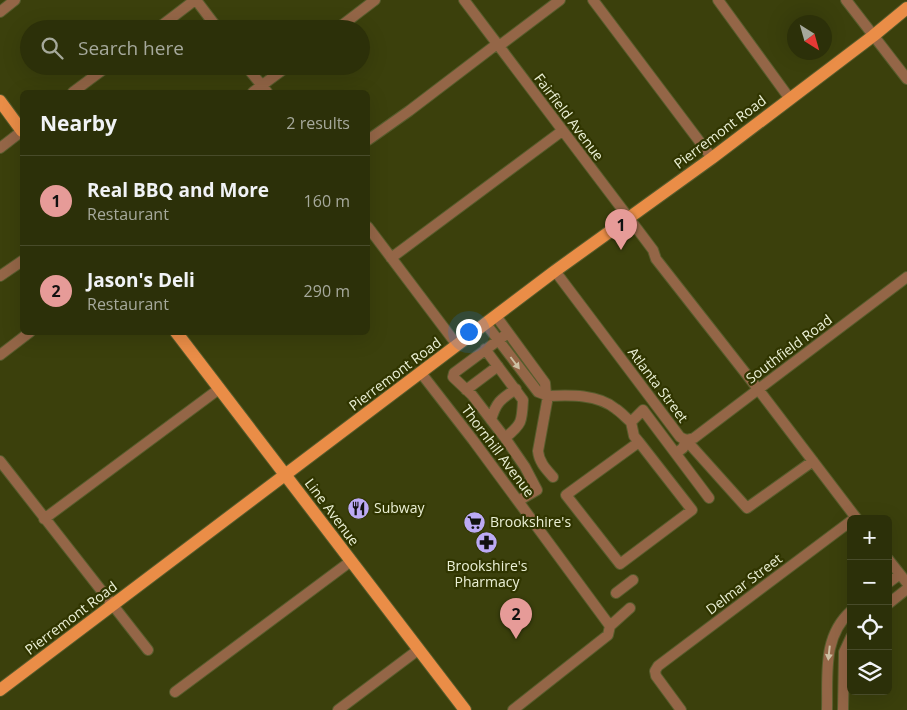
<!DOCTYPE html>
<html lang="en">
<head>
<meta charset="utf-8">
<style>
  :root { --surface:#2c3009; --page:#343812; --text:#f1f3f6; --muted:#a6a99c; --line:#484b2a; --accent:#e69b98 }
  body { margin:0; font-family:"Open Sans",sans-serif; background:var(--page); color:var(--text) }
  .controls { position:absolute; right:15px; bottom:15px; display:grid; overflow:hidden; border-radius:8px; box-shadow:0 5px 20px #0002 }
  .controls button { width:45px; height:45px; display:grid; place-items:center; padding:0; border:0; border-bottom:1px solid var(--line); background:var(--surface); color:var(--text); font:25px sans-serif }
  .compass { position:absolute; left:787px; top:15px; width:45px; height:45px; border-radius:50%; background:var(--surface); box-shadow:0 5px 20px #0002; rotate:143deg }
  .you { position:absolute; left:468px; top:331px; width:18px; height:18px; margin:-12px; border:4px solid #fff; border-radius:50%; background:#1a73e8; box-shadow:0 0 0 8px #1a73e833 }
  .badge { display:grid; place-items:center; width:32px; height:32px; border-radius:50%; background:var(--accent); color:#111; font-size:16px; font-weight:700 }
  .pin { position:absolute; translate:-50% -41px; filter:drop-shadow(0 1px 2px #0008) }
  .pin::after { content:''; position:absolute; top:26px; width:18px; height:15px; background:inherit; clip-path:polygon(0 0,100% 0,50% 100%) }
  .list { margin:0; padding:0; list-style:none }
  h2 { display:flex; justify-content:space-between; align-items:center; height:65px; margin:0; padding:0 20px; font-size:21px }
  h2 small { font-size:16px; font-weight:400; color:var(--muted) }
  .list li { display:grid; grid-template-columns:32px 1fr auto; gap:15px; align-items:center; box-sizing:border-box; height:90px; padding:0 20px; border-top:1px solid var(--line) }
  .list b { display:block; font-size:19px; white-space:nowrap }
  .list p { margin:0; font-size:16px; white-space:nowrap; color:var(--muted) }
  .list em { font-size:16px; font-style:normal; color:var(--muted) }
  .icon { flex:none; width:28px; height:28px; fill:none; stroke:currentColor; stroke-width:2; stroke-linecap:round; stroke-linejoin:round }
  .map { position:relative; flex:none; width:907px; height:710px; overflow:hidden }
  .search { position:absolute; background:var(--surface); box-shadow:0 5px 20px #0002; left:20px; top:20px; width:350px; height:55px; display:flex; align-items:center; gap:12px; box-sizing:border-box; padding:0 18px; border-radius:28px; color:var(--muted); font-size:19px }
  .panel { position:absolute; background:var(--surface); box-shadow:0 5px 20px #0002; left:20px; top:90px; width:350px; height:245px; border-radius:8px }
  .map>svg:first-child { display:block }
</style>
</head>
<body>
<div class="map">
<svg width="907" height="710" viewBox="0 0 907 710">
  <rect width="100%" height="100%" fill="#3b400c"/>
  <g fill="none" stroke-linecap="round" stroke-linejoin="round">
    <defs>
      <path id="minor" d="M196,0l22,29
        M464,0l177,234 12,16 3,9 102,130 99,130
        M593,0l119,158
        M718,0l72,99
        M846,0l61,79
        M0,12l15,-12
        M157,29l38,-29
        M337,29l38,-29
        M499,46l61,-46
        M246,66l21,26
        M73,92l35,-26
        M253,92l35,-26
        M368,140l41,-29 88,-67
        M0,148l22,-17
        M368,227l89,118
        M391,258l171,-127
        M555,271l125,166 6,3 61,68 66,-47
        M0,276l22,-15
        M486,324l52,68 8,3 -1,-12 -49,-67
        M508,333l-54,40 -1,4 19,18 33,43 20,29 12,23 -19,11
        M485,349l38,51c-1,22 -1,24 -18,38
        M0,355l30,-23
        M421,373l52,67 137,186 -2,9 -95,75
        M466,390l32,-24
        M546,395l2,1 -10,55c1,11 8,18 15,26
        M548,396c22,-1 50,-2 68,13 6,4 10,9 15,13
        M491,420c5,-18 10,-21 25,-31
        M639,442l-73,53 54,69 72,-54 -53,-68 -5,-6 -3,-14 12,-12 66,88
        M676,453l7,-5 3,-8 8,-2 213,-161
        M0,461l148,189
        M44,519l175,-130
        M888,559l19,24
        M888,583l12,-9
        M616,593l17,-13
        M888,604l19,-15
        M610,626l20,-18
        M175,692l176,-131
        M338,710l80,-60
        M681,710l-25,-34 -1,-5 3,-5 193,-145
        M827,710c1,-35 -5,-73 24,-99
        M843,710l1,-58 7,-15"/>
      <path id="major" d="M0,101l22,30
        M176,332l289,378
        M0,690l555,-419 157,-113 161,-122 34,-28"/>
    </defs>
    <use href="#minor" stroke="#575c2c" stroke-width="12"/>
    <use href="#major" stroke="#575c2c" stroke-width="14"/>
    <use href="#minor" stroke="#946647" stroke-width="10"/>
    <use href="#major" stroke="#ea8d47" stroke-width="12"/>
  </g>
  <defs><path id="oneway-solid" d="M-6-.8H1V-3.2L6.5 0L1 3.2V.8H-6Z" transform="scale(1.25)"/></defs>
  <g fill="#cdc0a3">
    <use href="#oneway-solid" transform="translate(515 363) rotate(53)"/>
    <use href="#oneway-solid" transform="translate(829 653) rotate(96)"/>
  </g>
  <defs>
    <symbol id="restaurant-disc" viewBox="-11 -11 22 22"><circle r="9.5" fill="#bcaaf5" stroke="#303500"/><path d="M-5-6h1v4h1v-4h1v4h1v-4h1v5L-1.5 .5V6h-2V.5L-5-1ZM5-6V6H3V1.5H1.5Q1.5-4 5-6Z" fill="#111"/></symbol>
    <symbol id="supermarket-disc" viewBox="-11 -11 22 22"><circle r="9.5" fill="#bcaaf5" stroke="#303500"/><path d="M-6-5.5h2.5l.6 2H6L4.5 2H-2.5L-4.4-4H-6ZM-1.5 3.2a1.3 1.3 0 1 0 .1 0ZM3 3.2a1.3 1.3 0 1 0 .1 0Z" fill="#111"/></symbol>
    <symbol id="pharmacy-disc" viewBox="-11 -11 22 22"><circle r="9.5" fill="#bcaaf5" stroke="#303500"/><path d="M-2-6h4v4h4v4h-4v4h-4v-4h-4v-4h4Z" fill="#111"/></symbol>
  </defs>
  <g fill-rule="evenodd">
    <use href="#restaurant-disc" x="346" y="496" width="25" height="25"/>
    <use href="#supermarket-disc" x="462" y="510" width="25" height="25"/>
    <use href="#pharmacy-disc" x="474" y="530" width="25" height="25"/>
  </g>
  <g text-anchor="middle" stroke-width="4.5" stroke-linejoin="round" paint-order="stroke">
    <g font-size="14" fill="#ebf0d5" stroke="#303500">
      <text transform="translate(569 117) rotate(53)" y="5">Fairfield Avenue</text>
      <text transform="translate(720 132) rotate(-37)" y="5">Pierremont Road</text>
      <text transform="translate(789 349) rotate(-37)" y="5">Southfield Road</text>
      <text transform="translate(395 374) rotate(-37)" y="5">Pierremont Road</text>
      <text transform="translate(658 385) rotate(53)" y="5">Atlanta Street</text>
      <text transform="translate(498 451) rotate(53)" y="5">Thornhill Avenue</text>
      <text transform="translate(332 512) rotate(53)" y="5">Line Avenue</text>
      <text transform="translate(744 584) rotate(-37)" y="5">Delmar Street</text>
      <text transform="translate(71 618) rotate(-37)" y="5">Pierremont Road</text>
    </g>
    <g font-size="14" fill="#ebf0d5" stroke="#303500" text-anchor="start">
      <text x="374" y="513">Subway</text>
      <text x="490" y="527">Brookshire's</text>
      <text x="487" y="571" text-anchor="middle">Brookshire's<tspan x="487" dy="16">Pharmacy</tspan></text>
    </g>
  </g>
</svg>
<div class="controls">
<button>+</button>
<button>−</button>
<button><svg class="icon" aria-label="locate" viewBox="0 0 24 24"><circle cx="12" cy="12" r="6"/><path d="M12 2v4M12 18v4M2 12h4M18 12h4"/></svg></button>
<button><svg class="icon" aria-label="layers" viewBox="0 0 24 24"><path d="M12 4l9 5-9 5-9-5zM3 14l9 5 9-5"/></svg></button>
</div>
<svg class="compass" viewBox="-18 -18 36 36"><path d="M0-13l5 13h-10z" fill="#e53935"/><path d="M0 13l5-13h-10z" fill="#a6a99c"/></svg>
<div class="you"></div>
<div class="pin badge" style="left:621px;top:250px">1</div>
<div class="pin badge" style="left:516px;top:639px">2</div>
<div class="search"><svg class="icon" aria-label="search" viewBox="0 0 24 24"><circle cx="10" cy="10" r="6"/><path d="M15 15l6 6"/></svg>Search here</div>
<section class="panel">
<h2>Nearby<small>2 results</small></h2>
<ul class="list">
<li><span class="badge">1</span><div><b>Real BBQ and More</b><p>Restaurant</p></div><em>160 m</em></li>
<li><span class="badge">2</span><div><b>Jason's Deli</b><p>Restaurant</p></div><em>290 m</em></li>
</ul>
</section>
</div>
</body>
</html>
